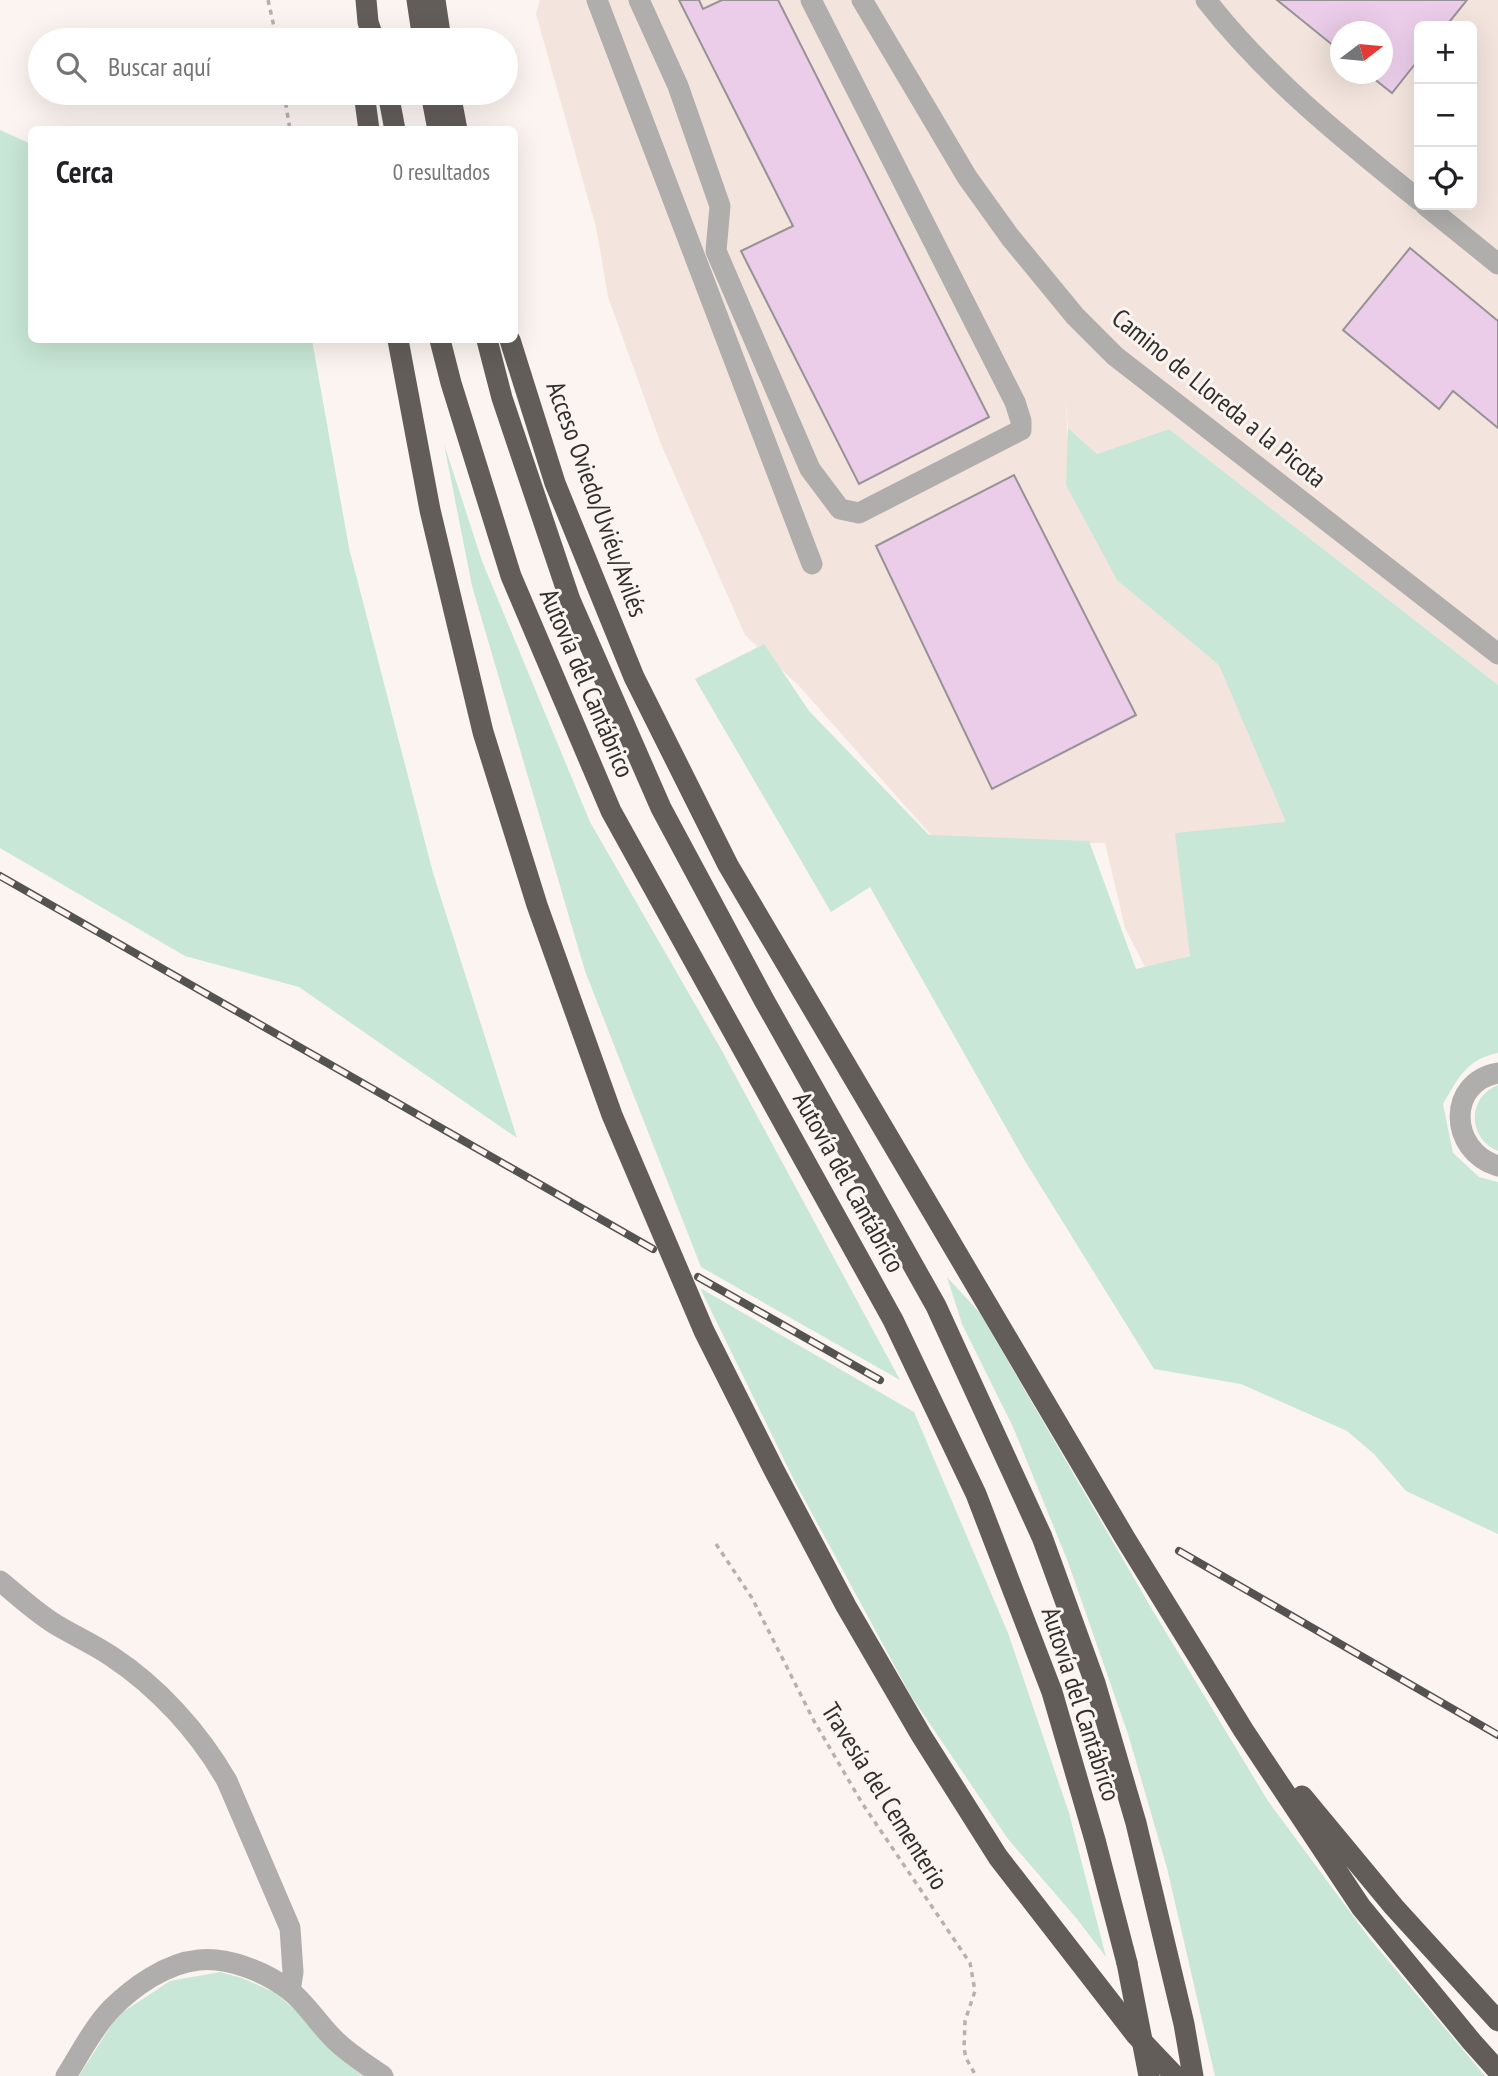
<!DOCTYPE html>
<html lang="es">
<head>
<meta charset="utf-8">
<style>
  :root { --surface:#fff; --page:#f6f6f6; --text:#202124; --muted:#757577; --line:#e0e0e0 }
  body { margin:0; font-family:"PT Sans Narrow",sans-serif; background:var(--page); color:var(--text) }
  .controls { position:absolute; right:21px; top:21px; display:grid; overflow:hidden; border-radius:10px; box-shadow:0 7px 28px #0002 }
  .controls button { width:63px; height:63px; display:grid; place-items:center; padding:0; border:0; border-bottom:2px solid var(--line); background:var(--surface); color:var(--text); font:35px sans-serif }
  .compass { position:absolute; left:1330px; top:21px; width:63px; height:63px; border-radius:50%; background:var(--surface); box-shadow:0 7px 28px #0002; rotate:74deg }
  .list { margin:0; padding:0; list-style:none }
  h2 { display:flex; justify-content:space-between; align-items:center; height:91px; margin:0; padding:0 28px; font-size:30px }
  h2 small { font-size:23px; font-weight:400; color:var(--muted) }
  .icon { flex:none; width:38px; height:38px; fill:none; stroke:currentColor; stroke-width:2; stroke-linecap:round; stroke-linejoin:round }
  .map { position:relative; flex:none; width:1498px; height:2076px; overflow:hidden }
  .search { position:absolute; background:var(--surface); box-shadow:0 7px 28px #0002; left:28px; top:28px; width:490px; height:77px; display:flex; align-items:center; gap:18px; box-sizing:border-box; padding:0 24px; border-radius:38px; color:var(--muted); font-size:26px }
  .panel { position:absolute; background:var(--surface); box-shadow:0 7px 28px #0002; left:28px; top:126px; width:490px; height:217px; border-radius:10px }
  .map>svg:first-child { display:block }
</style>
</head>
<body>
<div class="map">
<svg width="1498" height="2076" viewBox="0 0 1498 2076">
  <rect width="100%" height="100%" fill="#fbf4f0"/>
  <path fill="#f3e5dd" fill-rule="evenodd" d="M540,0h958v685l-329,-256 -72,25 -29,-26 -3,-30 3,44 -2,43 168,180 59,158 -92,128 -54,20 -22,-43 -20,-85 -166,1 -140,-158 -54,-51 -84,-191 -53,-147 -12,-70 -60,-213zM1419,26h53v179h-53zM1340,32h42v42h-42z"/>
  <path fill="#c8e7d6" d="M0,130l31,14 1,196h280l37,208 84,325 84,265 -218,-151 -114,-31 -185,-108z
    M1068,428l29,26 72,-25 329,256v368c-32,6 -40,26 -55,51l10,49 26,24 19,5v352l-92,-43 -32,-37 -27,-23 -106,-47 -87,-15 -129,-208 -155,-274 -39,25 -136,-233 69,-35 45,67 120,124 160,6 47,128 54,-13 -15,-123 111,-11 -67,-157 -102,-85 -51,-95z
    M444,444l38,117 108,261 132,229 178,329 -199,-113 -116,-296 -113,-385z
    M1498,1085v66c-31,-13 -31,-54 0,-66z
    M947,1277l33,36 173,298 115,190 102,138 115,137h-270l-48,-208 -39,-134 -60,-172 -55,-135 -51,-103z
    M700,1288l214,124 94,221 61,180 37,144 -29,-38 -69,-80 -97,-143 -116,-214z
    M220,1972l22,6 34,15 91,83h-288l38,-60 53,-35z"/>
  <path fill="#ebcde9" stroke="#969296" stroke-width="2" d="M679,0h20l4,9 19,-9h56l211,417 -130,67 -118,-233 52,-25z
    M1277,0h190l-21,26h-27v33l-27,34 -24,-19h14v-42h-42v19z
    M1410,248l88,73v107l-45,-37 -14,18 -96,-79z
    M1014,475l122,240 -144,74 -116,-243z"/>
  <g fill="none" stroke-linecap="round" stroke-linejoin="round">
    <path stroke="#b7b1ae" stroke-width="3.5" stroke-dasharray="5 5" stroke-linecap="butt" d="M268,0l9,40
      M284,93l6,37
      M716,1544l36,54 62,123 48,82 108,160 5,28 -10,30 -1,27 2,10 10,18"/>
    <path stroke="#b0aeac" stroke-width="21" d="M597,0l215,564
      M639,0l39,86 42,120 -4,45 94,218 30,40 19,4 162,-83v-9l-6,-19 -204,-402
      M862,0l105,177 43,60 65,79 40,40 383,298
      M1206,0c62,79 136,138 213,200
      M1425,205l73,59
      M1498,1073c-50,8 -51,77 0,93
      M0,1581c19,15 38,34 60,46 17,10 35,18 51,29 47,31 88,76 116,125l63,147 3,44 -3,19
      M66,2076c14,-22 27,-48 45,-67 22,-22 55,-46 88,-49 29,-3 67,12 90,30 17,13 28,32 43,47 15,16 34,27 51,39"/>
    <path stroke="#625d59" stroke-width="21" d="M366,0l2,22 6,18
      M417,0l6,40
      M435,0l6,40
      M364,93l5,37
      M388,93l7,37
      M431,93l7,37
      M450,93l7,37
      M398,340l32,170 53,222 54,173 75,210 92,216 70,139 72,136 75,129 77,122 138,178 39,41
      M440,340l11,43 60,193 100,235 282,509 83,174 76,198 43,148 32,123
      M487,340l15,58 68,202 91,208 103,192 172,306 106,231 53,146 41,140 48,201 9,52
      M510,340l45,143 79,194 94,188 397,673 119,193 117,176 111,135 26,29
      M1302,1796l92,111 104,114"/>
    <defs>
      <path id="rail" d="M0,876l653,373
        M698,1277l182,103
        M1179,1551l319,184"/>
    </defs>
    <use href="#rail" stroke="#555351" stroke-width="8"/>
    <use href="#rail" stroke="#fbf4f0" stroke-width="5" stroke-dasharray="16" stroke-linecap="butt"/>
    <path stroke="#625d59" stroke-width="21" d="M1127,1963l22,113"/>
  </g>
  <g text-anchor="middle" stroke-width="6" stroke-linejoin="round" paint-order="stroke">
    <g font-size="26" fill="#312f2e" stroke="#fbf4f0">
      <text transform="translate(1219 398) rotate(39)" y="9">Camino de Lloreda a la Picota</text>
      <text transform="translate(597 499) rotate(70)" y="9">Acceso Oviedo/Uviéu/Avilés</text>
      <text transform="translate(587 683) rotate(67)" y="9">Autovía del Cantábrico</text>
      <text transform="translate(849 1182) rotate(61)" y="9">Autovía del Cantábrico</text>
      <text transform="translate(1081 1704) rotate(72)" y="9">Autovía del Cantábrico</text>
      <text transform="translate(885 1796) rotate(58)" y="9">Travesía del Cementerio</text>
    </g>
  </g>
</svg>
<div class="controls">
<button>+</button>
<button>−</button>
<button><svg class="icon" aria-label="locate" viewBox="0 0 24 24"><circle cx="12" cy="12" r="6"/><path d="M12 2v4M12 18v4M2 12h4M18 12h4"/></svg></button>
</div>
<svg class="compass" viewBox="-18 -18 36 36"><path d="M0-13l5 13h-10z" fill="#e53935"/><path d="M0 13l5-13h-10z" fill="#757577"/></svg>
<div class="search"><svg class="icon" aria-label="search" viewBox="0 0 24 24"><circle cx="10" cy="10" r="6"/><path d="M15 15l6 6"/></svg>Buscar aquí</div>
<section class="panel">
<h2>Cerca<small>0 resultados</small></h2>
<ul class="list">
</ul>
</section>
</div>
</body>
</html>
